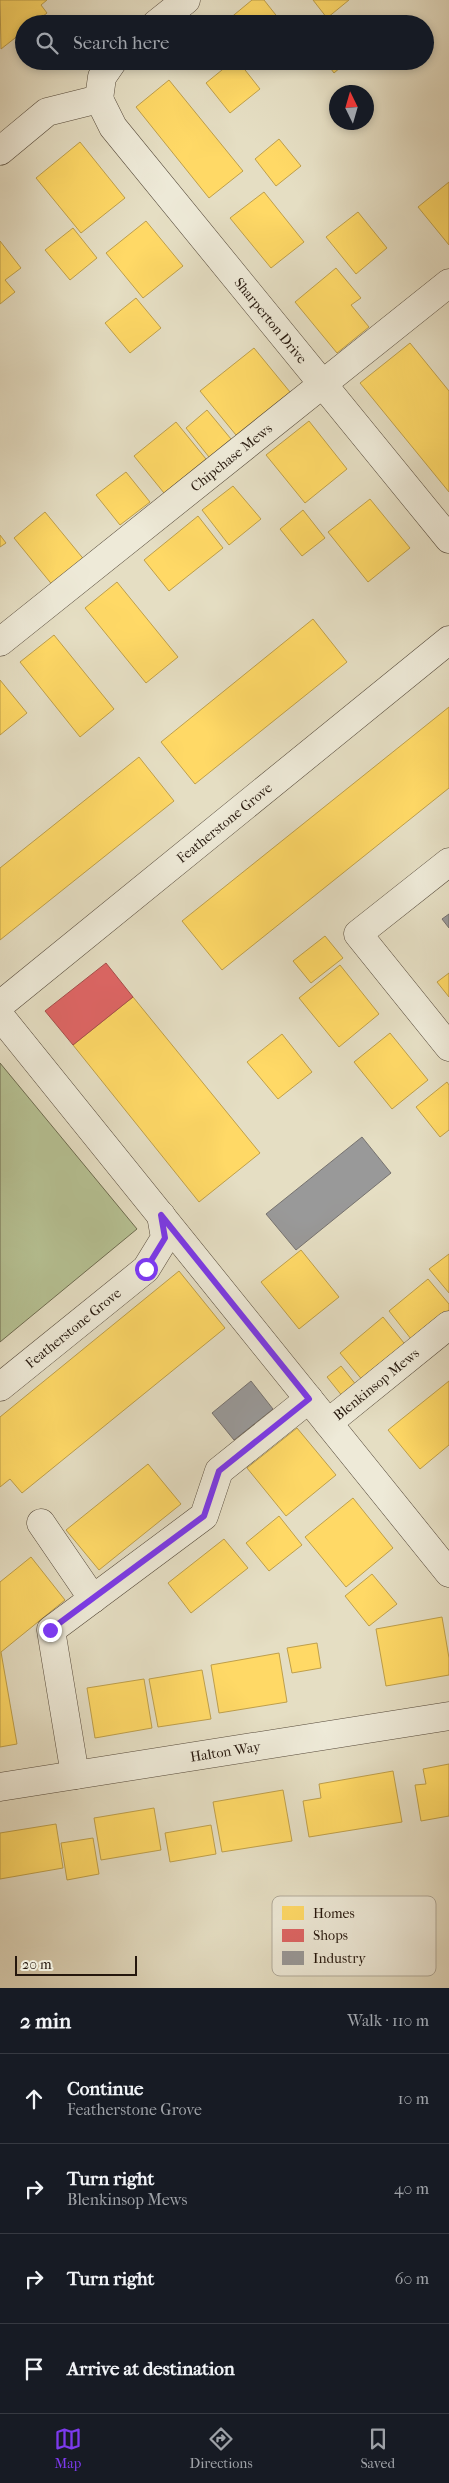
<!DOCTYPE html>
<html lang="en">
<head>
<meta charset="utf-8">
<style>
  :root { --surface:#171b24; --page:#242831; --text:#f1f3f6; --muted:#9ea1a6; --line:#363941; --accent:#7c3aed }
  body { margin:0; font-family:"IM FELL French Canon",serif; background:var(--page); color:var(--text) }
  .compass { position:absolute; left:329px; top:85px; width:45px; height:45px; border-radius:50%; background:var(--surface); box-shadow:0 2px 8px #0003; rotate:355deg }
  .scale { position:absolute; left:15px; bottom:12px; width:122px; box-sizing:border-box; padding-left:5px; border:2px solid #25170d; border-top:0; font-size:14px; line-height:18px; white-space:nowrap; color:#25170d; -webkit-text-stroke:4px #eeead8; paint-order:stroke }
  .stop { position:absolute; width:15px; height:15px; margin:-11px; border:4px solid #7c3aed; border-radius:50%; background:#fff }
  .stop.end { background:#7c3aed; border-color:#fff; box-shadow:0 1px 5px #0008 }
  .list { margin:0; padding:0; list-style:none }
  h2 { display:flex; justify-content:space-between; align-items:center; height:65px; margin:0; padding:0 20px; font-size:21px }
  h2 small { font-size:16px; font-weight:400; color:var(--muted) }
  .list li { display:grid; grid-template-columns:32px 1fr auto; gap:15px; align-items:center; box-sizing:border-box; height:90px; padding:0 20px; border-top:1px solid var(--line) }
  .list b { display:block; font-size:19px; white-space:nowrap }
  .list p { margin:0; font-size:16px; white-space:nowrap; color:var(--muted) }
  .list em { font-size:16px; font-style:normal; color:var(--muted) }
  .icon { flex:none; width:28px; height:28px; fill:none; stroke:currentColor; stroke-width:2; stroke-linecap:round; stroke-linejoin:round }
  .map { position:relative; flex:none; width:449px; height:1988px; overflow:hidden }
  .search { position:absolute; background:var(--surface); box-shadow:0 2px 8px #0003; left:15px; right:15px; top:15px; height:55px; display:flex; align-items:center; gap:12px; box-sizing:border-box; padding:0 18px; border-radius:28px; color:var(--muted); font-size:19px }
  .sheet { height:425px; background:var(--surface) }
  nav { display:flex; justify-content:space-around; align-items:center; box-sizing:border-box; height:70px; border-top:1px solid var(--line); background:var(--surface); font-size:14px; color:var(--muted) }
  nav a { display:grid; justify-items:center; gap:2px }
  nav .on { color:var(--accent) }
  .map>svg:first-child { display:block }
</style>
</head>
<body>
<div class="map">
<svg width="449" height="1988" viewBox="0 0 449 1988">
  <rect width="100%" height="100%" fill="#e5dec3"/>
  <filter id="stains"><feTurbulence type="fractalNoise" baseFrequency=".004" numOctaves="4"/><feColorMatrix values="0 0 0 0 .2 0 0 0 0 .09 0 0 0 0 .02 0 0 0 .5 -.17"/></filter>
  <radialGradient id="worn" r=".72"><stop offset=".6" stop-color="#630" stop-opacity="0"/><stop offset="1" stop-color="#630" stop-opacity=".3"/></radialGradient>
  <path fill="#b6c193" stroke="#6e6c50" d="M0,1063l137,166 -137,113z"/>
  <path fill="#ffd966" stroke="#be9f4b" d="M0,0h47l-6,5 6,8 -14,11h-9v7l-23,18z
    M252,0h12l19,24h-60z
    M313,0h36l-22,18z
    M233,61h5l22,28 -30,24 -24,-30z
    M325,61h23l-14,12z
    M169,80l74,91 -34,27 -73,-91z
    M279,139l22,27 -25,20 -21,-27z
    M80,142l45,56 -44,35 -45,-55z
    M449,182v63l-31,-38z
    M264,192l40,50 -33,26 -41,-50z
    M358,212l29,36 -31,26 -30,-37z
    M146,221l37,45 -40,32 -37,-45z
    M73,228l24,30 -27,22 -25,-30z
    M0,241l21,27 -16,12 10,12 -15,12z
    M336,268l25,30 -10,7 18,22 -32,26 -42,-51z
    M136,298l25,30 -31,25 -25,-30z
    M410,343l39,48v101l-89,-109z
    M254,348l36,44 -54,43 -36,-44z
    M207,410l24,29 -22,18 -23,-29z
    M309,421l38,48 -42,34 -39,-48z
    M176,422l30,37 -42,34 -30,-37z
    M126,472l24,30 -30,23 -24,-30z
    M233,486l28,33 -32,26 -27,-35z
    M370,499l40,49 -42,34 -40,-50z
    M303,510l22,28 -23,18 -22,-27z
    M45,512l41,50 -32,25 -40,-49z
    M198,516l25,32 -54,43 -25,-31z
    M0,535l6,8 -6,4z
    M117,582l61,75 -32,26 -61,-75z
    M313,619l34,43 -152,122 -34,-42z
    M54,635l60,74 -34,28 -60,-75z
    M0,680l27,33 -27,22z
    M449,707v81l-227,182 -40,-49z
    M139,757l35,44 -174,139v-72z
    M325,936l18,22 -32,25 -18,-22z
    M340,965l39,49 -40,33 -40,-49z
    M449,973v24l-12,-15z
    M133,997l127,156 -61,49 -126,-157z
    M390,1033l38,47 -36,29 -38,-47z
    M282,1034l30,38 -34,27 -31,-37z
    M447,1082l2,3v45l-9,7 -24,-30z
    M301,1250l38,47 -40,32 -38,-47z
    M449,1254v39l-20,-24z
    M179,1271l46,57 -203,165 -12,-14 -10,8v-70z
    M428,1279l21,25v13l-34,27 -26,-33z
    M383,1317l25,31 -44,34 -24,-29z
    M341,1366l16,20 -14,11 -16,-20z
    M449,1381v64l-29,24 -32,-39z
    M297,1428l39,47 -50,41 -39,-48z
    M148,1464l33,40 -82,66 -33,-40z
    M353,1498l40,50 -47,39 -41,-50z
    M279,1516l23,29 -33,26 -23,-28z
    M224,1539l24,29 -57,45 -23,-30z
    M31,1557l34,43 -64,52 16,92 -17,3v-165z
    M372,1574l25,30 -28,22 -24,-30z
    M442,1617l7,41v17l-63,11 -10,-57z
    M317,1643l4,25 -29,5 -5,-25z
    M279,1653l8,49 -68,11 -8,-48z
    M202,1670l9,49 -53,8 -9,-48z
    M144,1679l8,49 -57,10 -8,-50z
    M449,1764v52l-28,5 -6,-36 11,-1 -3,-15z
    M393,1771l9,51 -93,15 -6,-36 18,-3 -2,-14z
    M283,1790l9,51 -70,11 -9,-50z
    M154,1808l7,42 -60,10 -7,-42z
    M56,1824l7,44 -63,11v-46z
    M211,1825l5,29 -46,8 -5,-29z
    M93,1838l6,36 -32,6 -6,-37z"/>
  <path fill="#e06666" stroke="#a84e4b" d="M106,963l27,34 -60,48 -28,-34z"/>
  <path fill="#999" stroke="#76726f" d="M449,914v14l-7,-9z
    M362,1137l29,36 -95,77 -30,-36z
    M251,1381l22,28 -39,31 -22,-27z"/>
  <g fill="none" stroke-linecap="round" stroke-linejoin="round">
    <defs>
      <g id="minor">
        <path d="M156,24l30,-24"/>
        <path id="s1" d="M99,99l14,28 336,412"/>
        <path d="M99,99l3,-22 11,-16"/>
        <path d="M0,151l47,-39 52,-13"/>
        <path id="s2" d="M0,642l449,-359"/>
        <path d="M449,862l-91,72 91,113"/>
        <path id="s3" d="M0,1005l449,-365"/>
        <path d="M0,1016l449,557"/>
        <path id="s4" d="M0,1387l146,-118 19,-31 -4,-23"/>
        <path id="s5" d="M328,1423l121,-98"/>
        <path d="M41,1523l52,76"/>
        <path d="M75,1775l-24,-145 153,-114 15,-45 90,-72"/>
        <path id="s6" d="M0,1787l449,-71"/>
      </g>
    </defs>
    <use href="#minor" stroke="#55493a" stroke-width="29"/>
    <use href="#minor" stroke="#eeead8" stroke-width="28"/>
  </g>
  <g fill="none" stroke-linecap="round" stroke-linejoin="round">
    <path stroke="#7c3aed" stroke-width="6" d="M50,1630l154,-114 15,-45 90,-72 -148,-184 4,23 -19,31"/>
  </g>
  <g text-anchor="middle" stroke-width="5" stroke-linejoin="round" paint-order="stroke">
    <g font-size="14" fill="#25170d" stroke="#eeead8">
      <text dy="5" stroke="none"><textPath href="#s1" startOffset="281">Sharperton Drive</textPath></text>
      <text dy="5" stroke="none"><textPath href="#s2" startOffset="296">Chipchase Mews</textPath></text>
      <text dy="5" stroke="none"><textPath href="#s3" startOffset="289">Featherstone Grove</textPath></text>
      <text dy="5" stroke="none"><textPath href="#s4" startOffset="94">Featherstone Grove</textPath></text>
      <text dy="5" stroke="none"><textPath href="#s5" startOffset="62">Blenkinsop Mews</textPath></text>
      <text dy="5" stroke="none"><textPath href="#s6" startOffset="228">Halton Way</textPath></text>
    </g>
  </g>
  <rect x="272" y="1896" width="164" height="80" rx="8" fill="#eeead8" stroke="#b2ab9b" stroke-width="1"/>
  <rect x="282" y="1906" width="22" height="14" fill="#ffd966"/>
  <rect x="282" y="1929" width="22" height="13" fill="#e06666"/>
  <rect x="282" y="1951" width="22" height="14" fill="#999"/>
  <g font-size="14" fill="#25170d">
    <text x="313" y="1918">Homes</text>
    <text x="313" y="1940">Shops</text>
    <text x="313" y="1963">Industry</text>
  </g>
  <rect width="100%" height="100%" filter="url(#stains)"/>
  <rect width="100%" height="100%" fill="url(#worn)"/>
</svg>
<svg class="compass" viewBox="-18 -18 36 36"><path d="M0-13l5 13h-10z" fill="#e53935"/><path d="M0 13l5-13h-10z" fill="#9ea1a6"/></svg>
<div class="scale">20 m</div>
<div class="stop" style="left:146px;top:1269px"></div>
<div class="stop end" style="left:50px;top:1630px"></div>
<div class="search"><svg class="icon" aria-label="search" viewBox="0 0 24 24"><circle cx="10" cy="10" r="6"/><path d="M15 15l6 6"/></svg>Search here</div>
</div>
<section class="sheet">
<h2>2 min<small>Walk · 110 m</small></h2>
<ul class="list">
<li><svg class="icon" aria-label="ahead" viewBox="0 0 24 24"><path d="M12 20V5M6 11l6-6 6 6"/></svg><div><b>Continue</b><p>Featherstone Grove</p></div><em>10 m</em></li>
<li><svg class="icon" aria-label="right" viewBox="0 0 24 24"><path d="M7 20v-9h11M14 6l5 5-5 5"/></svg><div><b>Turn right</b><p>Blenkinsop Mews</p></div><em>40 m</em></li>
<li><svg class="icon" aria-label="right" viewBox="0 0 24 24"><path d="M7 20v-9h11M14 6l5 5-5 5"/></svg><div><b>Turn right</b></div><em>60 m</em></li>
<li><svg class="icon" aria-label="arrive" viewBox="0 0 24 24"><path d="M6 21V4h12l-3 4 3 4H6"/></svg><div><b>Arrive at destination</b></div></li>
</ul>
</section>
<nav>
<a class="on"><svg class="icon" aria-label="map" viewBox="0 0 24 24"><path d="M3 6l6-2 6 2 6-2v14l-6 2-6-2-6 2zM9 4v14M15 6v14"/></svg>Map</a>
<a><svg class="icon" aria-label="directions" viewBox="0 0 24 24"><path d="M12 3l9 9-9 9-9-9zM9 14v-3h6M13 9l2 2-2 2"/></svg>Directions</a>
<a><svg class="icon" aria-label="saved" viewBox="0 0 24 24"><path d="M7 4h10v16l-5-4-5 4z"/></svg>Saved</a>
</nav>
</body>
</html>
